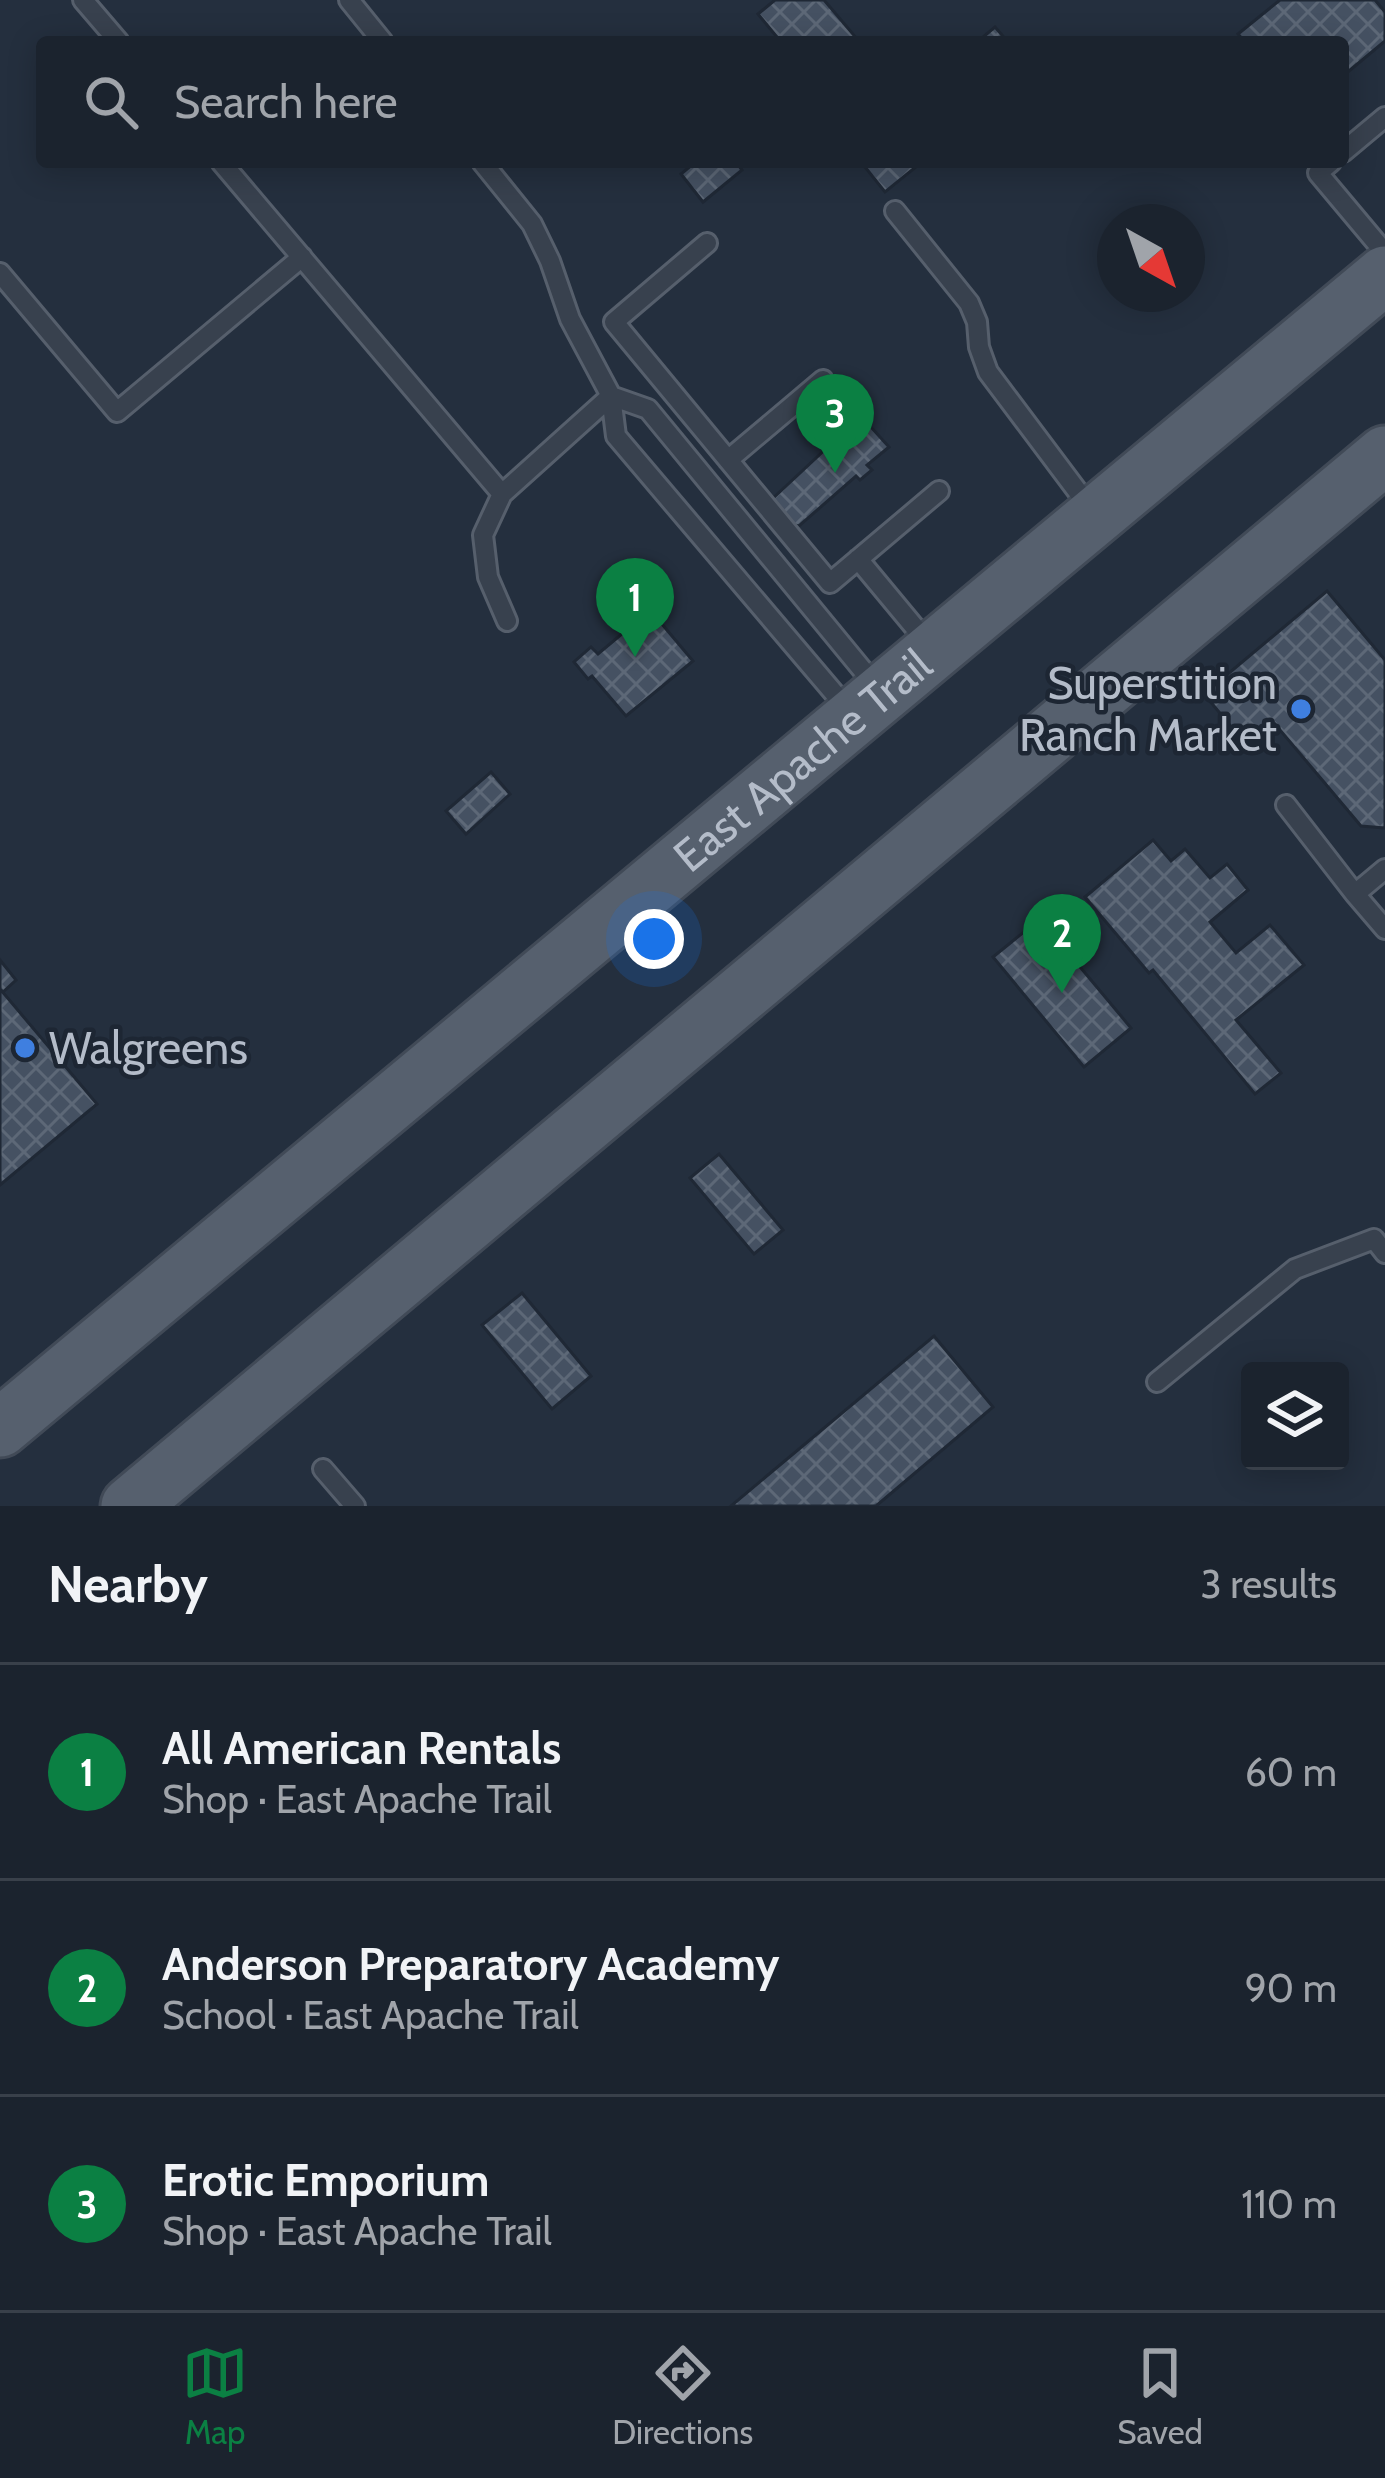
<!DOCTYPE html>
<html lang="en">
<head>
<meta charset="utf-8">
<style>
  :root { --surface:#1b232e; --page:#282f3a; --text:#f1f3f6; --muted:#a0a4aa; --line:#39404a; --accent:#0b8043 }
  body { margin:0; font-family:Cabin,sans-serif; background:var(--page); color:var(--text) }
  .controls { position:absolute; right:36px; bottom:36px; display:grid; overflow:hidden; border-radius:12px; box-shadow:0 6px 30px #0003 }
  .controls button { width:108px; height:108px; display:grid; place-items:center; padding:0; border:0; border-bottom:3px solid var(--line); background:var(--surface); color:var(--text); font:60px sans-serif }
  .compass { position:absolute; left:1097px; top:204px; width:108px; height:108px; border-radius:50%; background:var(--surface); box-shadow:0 6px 30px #0003; rotate:140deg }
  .you { position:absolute; left:654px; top:939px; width:42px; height:42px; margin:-30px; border:9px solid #fff; border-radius:50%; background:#1a73e8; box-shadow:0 0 0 18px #1a73e833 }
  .badge { display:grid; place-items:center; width:78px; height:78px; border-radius:50%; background:var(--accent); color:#fff; font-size:39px; font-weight:700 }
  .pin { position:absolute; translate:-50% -99px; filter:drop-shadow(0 3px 6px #0008) }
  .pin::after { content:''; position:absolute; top:63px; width:42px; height:36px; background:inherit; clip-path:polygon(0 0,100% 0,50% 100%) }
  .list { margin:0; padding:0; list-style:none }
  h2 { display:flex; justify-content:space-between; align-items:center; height:156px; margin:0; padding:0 48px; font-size:51px }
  h2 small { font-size:39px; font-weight:400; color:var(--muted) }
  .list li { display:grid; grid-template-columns:78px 1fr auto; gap:36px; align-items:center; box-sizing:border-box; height:216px; padding:0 48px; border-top:3px solid var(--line) }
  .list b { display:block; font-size:45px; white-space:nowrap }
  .list p { margin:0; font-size:39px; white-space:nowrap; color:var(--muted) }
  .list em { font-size:39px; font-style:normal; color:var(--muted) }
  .icon { flex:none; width:66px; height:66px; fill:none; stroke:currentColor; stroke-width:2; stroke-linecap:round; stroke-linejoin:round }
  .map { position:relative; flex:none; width:1385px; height:1506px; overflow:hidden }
  .search { position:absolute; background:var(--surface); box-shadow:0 6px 30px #0003; left:36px; right:36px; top:36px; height:132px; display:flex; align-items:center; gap:30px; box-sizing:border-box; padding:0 42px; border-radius:12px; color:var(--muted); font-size:45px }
  .sheet { height:804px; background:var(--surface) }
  nav { display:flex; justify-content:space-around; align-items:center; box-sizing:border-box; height:168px; border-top:3px solid var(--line); background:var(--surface); font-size:33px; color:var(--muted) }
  nav a { display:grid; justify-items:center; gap:6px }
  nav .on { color:var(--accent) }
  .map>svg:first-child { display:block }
</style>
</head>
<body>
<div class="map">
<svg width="1385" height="1506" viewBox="0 0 1385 1506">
  <defs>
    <pattern id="building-cross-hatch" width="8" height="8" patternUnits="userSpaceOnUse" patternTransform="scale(3)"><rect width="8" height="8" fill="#455162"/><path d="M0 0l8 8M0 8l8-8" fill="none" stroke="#5d6877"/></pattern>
  </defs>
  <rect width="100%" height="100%" fill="#242f3e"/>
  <path fill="url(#building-cross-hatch)" stroke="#1f2835" stroke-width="3" d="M775,0h49l34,40 -77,2 -23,-28z
    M1280,0h95l10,12v29l-42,35v-34h-98l-7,-8z
    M995,27l13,15h-31z
    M689,162h47l6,8 -39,32 -22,-28 11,-9z
    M861,162h61l-37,30z
    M861,416l28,31 -22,18 5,5 -12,10 -4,-4 -57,50 -10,-2 -20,-22z
    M1327,591l58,69v168l-24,-2 -86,-102 -27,23 -44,-53z
    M640,598l53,63 -67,55 -34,-40 -4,3 -14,-17 17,-15 7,7 37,-31 -10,-12z
    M491,772l19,22 -44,40 -20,-23z
    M1153,840l18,21 14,-12 25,29 17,-14 21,26 -38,32 26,31 34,-28 34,40 -68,55 45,53 -26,21 -102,-124 -4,3 -64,-76z
    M1040,919l91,109 -47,39 -91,-110z
    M0,960l16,20 -13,12 -3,-3z
    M0,989l97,115 -97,81z
    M719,1154l64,76 -29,24 -64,-76z
    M522,1293l69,83 -39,33 -70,-84z
    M934,1336l59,71 -117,99h-145z"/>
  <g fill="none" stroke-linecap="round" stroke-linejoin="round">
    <defs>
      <path id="lane" d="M83,0l36,42
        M349,0l34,42
        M1343,152l42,-35
        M221,162l281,332 109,-98
        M482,162l50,62 18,37 20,58 41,77 5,40 235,277
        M1331,162l-13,11 67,80
        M895,211l74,92 8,19 2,25 9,25 105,140
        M707,243l-93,79 216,261 109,-92
        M0,273l117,139 185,-155
        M611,396l37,13 231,281
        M728,460l95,-80
        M502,494l-19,41 5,42 19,44
        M858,559l73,88
        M1286,805l69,89 30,-25
        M1355,894l30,35
        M1157,1382l138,-113 79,-30 11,14
        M323,1469l32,37"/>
      <g id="primary">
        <path id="s1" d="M0,1428l1385,-1153"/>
        <path d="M130,1506l1255,-1051"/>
      </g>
    </defs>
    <use href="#lane" stroke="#565f6c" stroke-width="24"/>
    <use href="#primary" stroke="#414a57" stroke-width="63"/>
    <use href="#lane" stroke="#38414e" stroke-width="18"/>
    <use href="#primary" stroke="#56606e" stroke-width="57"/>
  </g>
  <g fill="#3f7fe0" stroke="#1d2633" stroke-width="4.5">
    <circle cx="1301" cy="709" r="12"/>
    <circle cx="25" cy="1048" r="12"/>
  </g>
  <g text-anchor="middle" stroke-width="9" stroke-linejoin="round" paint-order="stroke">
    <g font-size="45" fill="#b4bcc9" stroke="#1d2633" text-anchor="end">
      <text x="1277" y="699">Superstition<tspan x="1277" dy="52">Ranch Market</tspan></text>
      <text x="49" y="1064" text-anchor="start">Walgreens</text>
    </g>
    <g font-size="45" fill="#b4bcc9" stroke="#1d2633">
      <text dy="16" stroke="none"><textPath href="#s1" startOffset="1044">East Apache Trail</textPath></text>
    </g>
  </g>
</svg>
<div class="controls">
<button><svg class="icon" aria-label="layers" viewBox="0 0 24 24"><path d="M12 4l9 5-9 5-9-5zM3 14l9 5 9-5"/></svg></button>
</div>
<svg class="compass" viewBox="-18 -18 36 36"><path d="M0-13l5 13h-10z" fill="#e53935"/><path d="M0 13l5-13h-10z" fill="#a0a4aa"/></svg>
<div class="you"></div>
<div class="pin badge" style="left:635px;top:657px">1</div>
<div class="pin badge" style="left:1062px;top:993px">2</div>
<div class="pin badge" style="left:835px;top:473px">3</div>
<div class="search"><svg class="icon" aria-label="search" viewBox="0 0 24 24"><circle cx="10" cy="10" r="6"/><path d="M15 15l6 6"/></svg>Search here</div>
</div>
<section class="sheet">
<h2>Nearby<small>3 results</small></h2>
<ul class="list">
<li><span class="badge">1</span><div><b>All American Rentals</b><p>Shop · East Apache Trail</p></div><em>60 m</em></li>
<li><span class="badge">2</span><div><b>Anderson Preparatory Academy</b><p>School · East Apache Trail</p></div><em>90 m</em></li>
<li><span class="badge">3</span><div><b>Erotic Emporium</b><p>Shop · East Apache Trail</p></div><em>110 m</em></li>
</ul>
</section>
<nav>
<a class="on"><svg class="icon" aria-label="map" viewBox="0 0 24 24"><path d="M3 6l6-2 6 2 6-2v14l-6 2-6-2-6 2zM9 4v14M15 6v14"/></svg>Map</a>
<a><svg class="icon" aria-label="directions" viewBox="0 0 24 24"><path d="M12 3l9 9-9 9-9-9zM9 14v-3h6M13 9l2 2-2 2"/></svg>Directions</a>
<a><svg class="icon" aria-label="saved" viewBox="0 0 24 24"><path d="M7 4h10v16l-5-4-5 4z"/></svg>Saved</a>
</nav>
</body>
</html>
